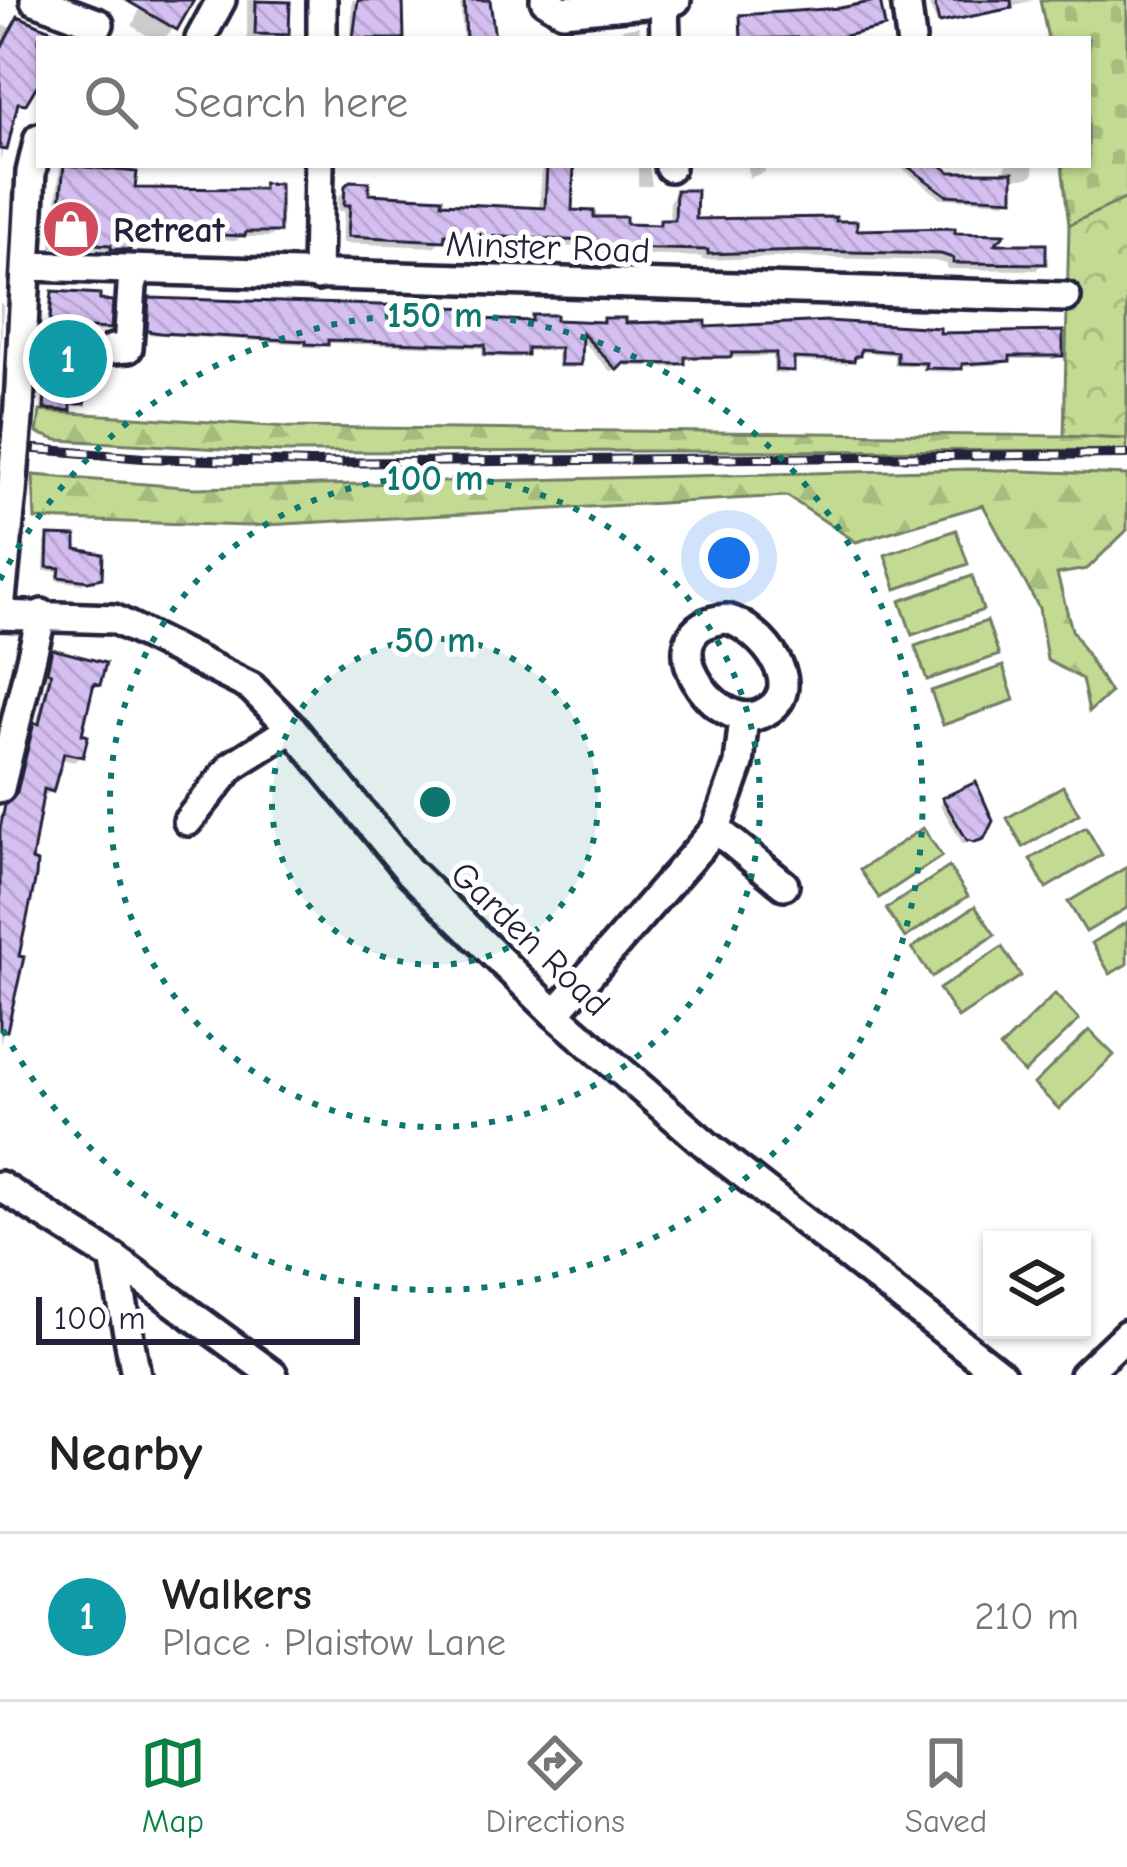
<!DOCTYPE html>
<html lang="en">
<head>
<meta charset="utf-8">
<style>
  :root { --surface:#fff; --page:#f2f2f2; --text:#222; --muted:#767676; --line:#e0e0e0; --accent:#0b8043 }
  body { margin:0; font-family:"Comic Neue",sans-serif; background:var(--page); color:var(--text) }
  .controls { position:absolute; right:36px; bottom:36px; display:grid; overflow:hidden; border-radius:0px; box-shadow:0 3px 9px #0004 }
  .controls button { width:108px; height:108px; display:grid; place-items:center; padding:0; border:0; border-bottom:3px solid var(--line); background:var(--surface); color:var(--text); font:60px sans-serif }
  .scale { position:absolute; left:36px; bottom:30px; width:324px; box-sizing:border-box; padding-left:12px; border:6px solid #22223b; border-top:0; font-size:33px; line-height:42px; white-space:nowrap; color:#22223b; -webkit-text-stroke:9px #fff; paint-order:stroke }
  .you { position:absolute; left:729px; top:558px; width:42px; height:42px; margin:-30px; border:9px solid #fff; border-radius:50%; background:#1a73e8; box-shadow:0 0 0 18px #1a73e833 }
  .badge { display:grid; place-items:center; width:78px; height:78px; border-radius:50%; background:var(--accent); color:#fff; font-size:39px; font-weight:700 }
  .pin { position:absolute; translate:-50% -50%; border:6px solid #fff; box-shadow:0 3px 12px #0006 }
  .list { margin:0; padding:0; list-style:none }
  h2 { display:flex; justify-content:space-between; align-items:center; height:156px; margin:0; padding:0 48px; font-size:51px }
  h2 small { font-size:39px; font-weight:400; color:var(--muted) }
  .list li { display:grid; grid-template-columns:78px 1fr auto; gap:36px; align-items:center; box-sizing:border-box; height:168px; padding:0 48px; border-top:3px solid var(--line) }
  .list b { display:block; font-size:45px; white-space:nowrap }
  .list p { margin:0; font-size:39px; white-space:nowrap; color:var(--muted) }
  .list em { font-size:39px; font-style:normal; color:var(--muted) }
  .icon { flex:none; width:66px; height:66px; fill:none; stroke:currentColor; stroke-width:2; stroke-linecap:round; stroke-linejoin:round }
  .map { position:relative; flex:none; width:1127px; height:1375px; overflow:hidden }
  .search { position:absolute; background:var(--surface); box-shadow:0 3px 9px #0004; left:36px; right:36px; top:36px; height:132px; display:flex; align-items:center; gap:30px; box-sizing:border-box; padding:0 42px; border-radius:0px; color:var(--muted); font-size:45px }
  .sheet { height:324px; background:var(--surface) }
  nav { display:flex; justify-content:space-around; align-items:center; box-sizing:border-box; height:168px; border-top:3px solid var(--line); background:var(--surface); font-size:33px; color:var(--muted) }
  nav a { display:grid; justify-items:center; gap:6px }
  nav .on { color:var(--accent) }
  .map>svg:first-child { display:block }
</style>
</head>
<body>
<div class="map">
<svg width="1127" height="1375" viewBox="0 0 1127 1375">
  <defs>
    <pattern id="forest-firs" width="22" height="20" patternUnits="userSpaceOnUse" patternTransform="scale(3)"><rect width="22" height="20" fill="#c2da91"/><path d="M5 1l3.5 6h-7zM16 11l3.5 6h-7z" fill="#a6bb7e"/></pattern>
    <pattern id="cemetery-stones" width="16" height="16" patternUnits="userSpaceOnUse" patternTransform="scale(3)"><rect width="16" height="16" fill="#c2da91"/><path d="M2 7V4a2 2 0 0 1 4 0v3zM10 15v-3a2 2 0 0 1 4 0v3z" fill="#a6bb7e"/></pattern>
    <pattern id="park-crowns" width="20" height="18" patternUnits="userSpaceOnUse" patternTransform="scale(3)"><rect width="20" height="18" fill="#c2da91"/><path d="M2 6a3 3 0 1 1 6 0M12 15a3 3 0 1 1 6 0" fill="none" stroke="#a6bb7e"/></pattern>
    <pattern id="building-back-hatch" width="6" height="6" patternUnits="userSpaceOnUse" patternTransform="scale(3)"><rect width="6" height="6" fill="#d4bff0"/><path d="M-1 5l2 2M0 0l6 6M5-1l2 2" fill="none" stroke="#b6a4cf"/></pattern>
  </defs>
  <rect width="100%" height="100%" fill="#fff"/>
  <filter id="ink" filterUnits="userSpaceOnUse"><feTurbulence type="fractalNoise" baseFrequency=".00833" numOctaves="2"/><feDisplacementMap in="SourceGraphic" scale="24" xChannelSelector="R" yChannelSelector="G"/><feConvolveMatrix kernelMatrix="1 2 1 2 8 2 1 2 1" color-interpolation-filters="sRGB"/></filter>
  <g filter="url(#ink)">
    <path fill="url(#forest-firs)" stroke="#727e66" stroke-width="3" d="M40,411l248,16 776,9 63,3v11l-847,2 -223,-12 -20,-7z
      M973,469l154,6v55l-40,39 -30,5 15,56 38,63 -21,19 -7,-33 -35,-19 -8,-52 -56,-103 -127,37 -69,-46 -539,30 -213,-7 -2,-44 162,13z"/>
    <path fill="url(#cemetery-stones)" stroke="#727e66" stroke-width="3" d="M1040,0h87v198l-58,27 -7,-60h26v-126h-40z"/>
    <path fill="url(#park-crowns)" stroke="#727e66" stroke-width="3" d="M1127,198v241l-63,-3 5,-211z"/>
    <path fill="#c2da91" stroke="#727e66" stroke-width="3" d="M956,530l12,34 -72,25 -11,-34z
      M972,576l11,34 -71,25 -12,-34z
      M987,621l12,34 -72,25 -12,-34z
      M1003,666l11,34 -71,25 -12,-34z
      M1063,786l16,28 -56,33 -16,-29z
      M1086,827l16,28 -56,33 -16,-29z
      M923,828l19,28 -63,42 -19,-28z
      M949,867l19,29 -63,42 -19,-29z
      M1127,867v41l-41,24 -18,-30z
      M975,906l20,29 -63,42 -20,-29z
      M1127,922v42l-17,10 -18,-31z
      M1002,947l19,29 -63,42 -19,-29z
      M1055,994l24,26 -55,53 -24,-25z
      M1089,1030l25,25 -55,54 -25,-25z"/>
    <path fill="#0003" d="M144,0h41l-11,28 -11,11h-10l-21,-13z
      M247,0h38v39h-38z
      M352,0h46v39h-47z
      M460,0h28l3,39h-28z
      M927,0h107l-97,24z
      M741,18l139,10 -58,10 -82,1z
      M0,25l61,14h-22v37l-16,27 -9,3 -14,55z
      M639,26l2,13h-23l4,-10z
      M60,165h74l-2,26 127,1 5,-6 13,45 -7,6h-30l-4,4 -109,-4v12l-7,6 -14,-1v-4l-55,-3z
      M542,165h29l-2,48 53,14 35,1 12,-5 1,-23 7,-7 16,29 259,14 91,27 -7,7 -89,-1v-5l-14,-3 -137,-4 -94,3v-3l-98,-3 -6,-1v-5l-157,-8 -7,7 -92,-4 2,-32h-6v-14l13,-13 15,13 73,9 100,5z
      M638,165h11l3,21h-14z
      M748,165h16l1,7 -16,6z
      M898,165h39l12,10h57l-1,-10h28l1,8 -4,4 -20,2v19l-5,4 -64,-4z
      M53,294l55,34 -4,4 -16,-1 -6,72 -14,3 -4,7 -23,-1 8,-114z
      M150,301l326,21h53l4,-4 20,5 47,2 4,-4 18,5 81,4 234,6 123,19 -5,4h-47l-5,5 -43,3 -5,5 -32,-1v-5l-29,-1v-10l-36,-3 -11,12 -56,-3 -4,13 -14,-1v-17l-91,4 -4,7 -61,-1 -6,6 -32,-34 -1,26 -4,4h-17v-17h-33l-4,7 -38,-1v-9l-157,-5 -5,5 -17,-1 1,-3 -160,-10 2,-29z
      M0,303l3,2 -3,57z
      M49,538l24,13 26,26 -17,7 -26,-4 1,-9h-13l1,-29z
      M53,653l45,30 -6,6 -14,47 2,20 -6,6 -15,-4 -8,32 -6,6 -5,-1 -25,163 5,1 -20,86v-228l13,-16 16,-69 7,-7 11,-47 -4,-1 4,-19z
      M944,801l37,37 -18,6 -23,-39z"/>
    <path fill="url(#building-back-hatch)" stroke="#22223b" stroke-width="3" d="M126,0h68l-17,30z
      M358,0h45l1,39h-51z
      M464,0h26l5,39h-29z
      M880,0l5,27 -45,10 -99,2 -1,-24 100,-7z
      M934,0h77l1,8 -73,15z
      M256,1l34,1 -1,33 -34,-1z
      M18,16l53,23h-32v43l-13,22 -8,-1 -11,47 -7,-1v-99z
      M64,165l73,7 -2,16 128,1v-6l17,1v48h-34l-1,4 -114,-4 -1,18 -19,-1v-4l-55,-3z
      M547,165h27l-2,45 22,1v6h32v7l34,1v-5h15l1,-30h21l-1,29 140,-2v4h21v9l98,-2v5l50,1 -10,10h51v20l-93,-1v-5l-12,-4 -136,-3 -97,3v-4l-95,-2 -9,-1v-5l-159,-8 -1,7 -96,-5 2,-31h-6l1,-19 5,-5 19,1v12l73,4v5l103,5z
      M906,165h35l9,7h63v27l-67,-4z
      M52,291l48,3v6l13,1 -2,28 -20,-1 -6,76h-14v7l-27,-2z
      M149,298l327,10 3,11 53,2v-6h24v5l47,2v-4h22v5l81,-2v6l122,-6 112,7v5l123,-2v25h-53v5l-48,3v5l-37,-1 1,-5 -29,-1v-10l-36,-3 -1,7h-5l-1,5 -60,-3v13l-18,-1v-17h-44l-1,4h-46v7l-61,-1 -7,7 -35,-37 -1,32h-21v-17h-33v7h-18l-24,-1v-9l-157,-5v5l-22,-1v-3l-146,-8 -13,-2z
      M48,535l28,1v13l27,5 -1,24 -14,3 -29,-4 1,-9 -13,-1z
      M52,649l54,14 -6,22 -6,-2 -12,51 6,2 -5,21 -19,-4 -11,39 -9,-3 -12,71 5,2 -1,14 -17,80 5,1 -17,74 -7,-1v-201l5,-24 12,-13 17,-69 5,1 12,-51 -4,-2z
      M976,782l17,39 -9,18 -9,3 -8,-2 -25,-42z"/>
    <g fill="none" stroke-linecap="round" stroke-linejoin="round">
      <defs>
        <path id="minor" d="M35,0l64,24
          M545,0l18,11 113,-11
          M906,0l5,39
          M664,2l1,37
          M200,39l21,-39
          M322,39v-39
          M670,165v2
          M29,266l1037,31
          M317,276l2,-111
          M113,349l15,-1 5,-77
          M19,406l12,-234 8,-34
          M0,609l12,-117
          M0,615l114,4 137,68 41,41 117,143 146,143 154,133 292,228
          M727,619c34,9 86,72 34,95 -49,21 -117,-89 -34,-95z
          M0,788l42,-174
          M188,821l44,-55 60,-38
          M716,829l68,56
          M555,1014l161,-185 23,-65 5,-47
          M0,1186l114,72 159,117
          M114,1258l22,117
          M1084,1375l43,-41"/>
      </defs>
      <use href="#minor" stroke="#22223b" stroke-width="36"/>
      <use href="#minor" stroke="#fff" stroke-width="27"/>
      <defs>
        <path id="rail" d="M0,446l143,12 168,5 816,-9"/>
      </defs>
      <use href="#rail" stroke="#22223b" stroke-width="10"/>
      <use href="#rail" stroke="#fff" stroke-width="6" stroke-dasharray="18" stroke-linecap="butt"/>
      <defs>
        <path id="minor-bridge" d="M12,492l7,-86"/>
      </defs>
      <use href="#minor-bridge" stroke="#22223b" stroke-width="36" stroke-linecap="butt"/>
      <use href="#minor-bridge" stroke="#fff" stroke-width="27"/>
    </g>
  </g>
  <circle cx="435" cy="802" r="163" fill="#0f766e" fill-opacity=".12"/>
  <g fill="none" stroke="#0f766e" stroke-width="6" stroke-dasharray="6 12">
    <circle cx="435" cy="802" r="163"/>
    <circle cx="435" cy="802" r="325"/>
    <path d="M0 580A488 488 0 1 1 0 1024"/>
  </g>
  <defs>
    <symbol id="shop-disc" viewBox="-11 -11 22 22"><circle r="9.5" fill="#d1495b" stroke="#fff"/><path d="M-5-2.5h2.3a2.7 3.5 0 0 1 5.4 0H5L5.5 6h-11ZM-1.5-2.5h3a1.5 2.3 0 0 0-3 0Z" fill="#fff"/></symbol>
  </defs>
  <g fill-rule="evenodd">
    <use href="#shop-disc" x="38" y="196" width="66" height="66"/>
  </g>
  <g text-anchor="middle" stroke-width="10" stroke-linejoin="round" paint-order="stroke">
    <g font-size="36" font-weight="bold" fill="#22223b" stroke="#fff" text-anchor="start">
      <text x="113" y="242">Retreat</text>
    </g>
    <g font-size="36" fill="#22223b" stroke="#fff">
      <text transform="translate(548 246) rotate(2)" y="13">Minster Road</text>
      <text transform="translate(531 938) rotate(44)" y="13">Garden Road</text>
    </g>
  </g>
  <circle cx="435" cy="802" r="18" fill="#0f766e" stroke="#fff" stroke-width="6"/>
  <g font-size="36" text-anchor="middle" font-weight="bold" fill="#0f766e" stroke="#fff" stroke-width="10" stroke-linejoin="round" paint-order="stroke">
    <text x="435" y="327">150 m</text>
    <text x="435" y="490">100 m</text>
    <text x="435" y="652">50 m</text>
  </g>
</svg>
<div class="controls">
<button><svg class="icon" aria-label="layers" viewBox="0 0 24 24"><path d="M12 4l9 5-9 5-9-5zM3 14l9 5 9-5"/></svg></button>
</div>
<div class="scale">100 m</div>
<div class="you"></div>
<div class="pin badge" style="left:68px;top:359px;background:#0f9aa8">1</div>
<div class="search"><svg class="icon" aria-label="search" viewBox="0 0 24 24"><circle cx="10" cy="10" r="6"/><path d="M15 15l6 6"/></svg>Search here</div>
</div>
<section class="sheet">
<h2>Nearby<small></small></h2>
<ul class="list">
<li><span class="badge" style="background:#0f9aa8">1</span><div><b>Walkers</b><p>Place · Plaistow Lane</p></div><em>210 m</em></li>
</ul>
</section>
<nav>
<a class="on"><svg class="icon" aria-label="map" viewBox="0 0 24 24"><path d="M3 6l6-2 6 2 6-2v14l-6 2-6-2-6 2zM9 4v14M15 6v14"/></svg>Map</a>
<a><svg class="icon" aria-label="directions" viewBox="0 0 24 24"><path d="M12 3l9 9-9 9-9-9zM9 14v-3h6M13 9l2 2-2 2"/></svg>Directions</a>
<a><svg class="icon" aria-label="saved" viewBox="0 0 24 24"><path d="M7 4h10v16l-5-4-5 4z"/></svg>Saved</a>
</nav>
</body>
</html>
